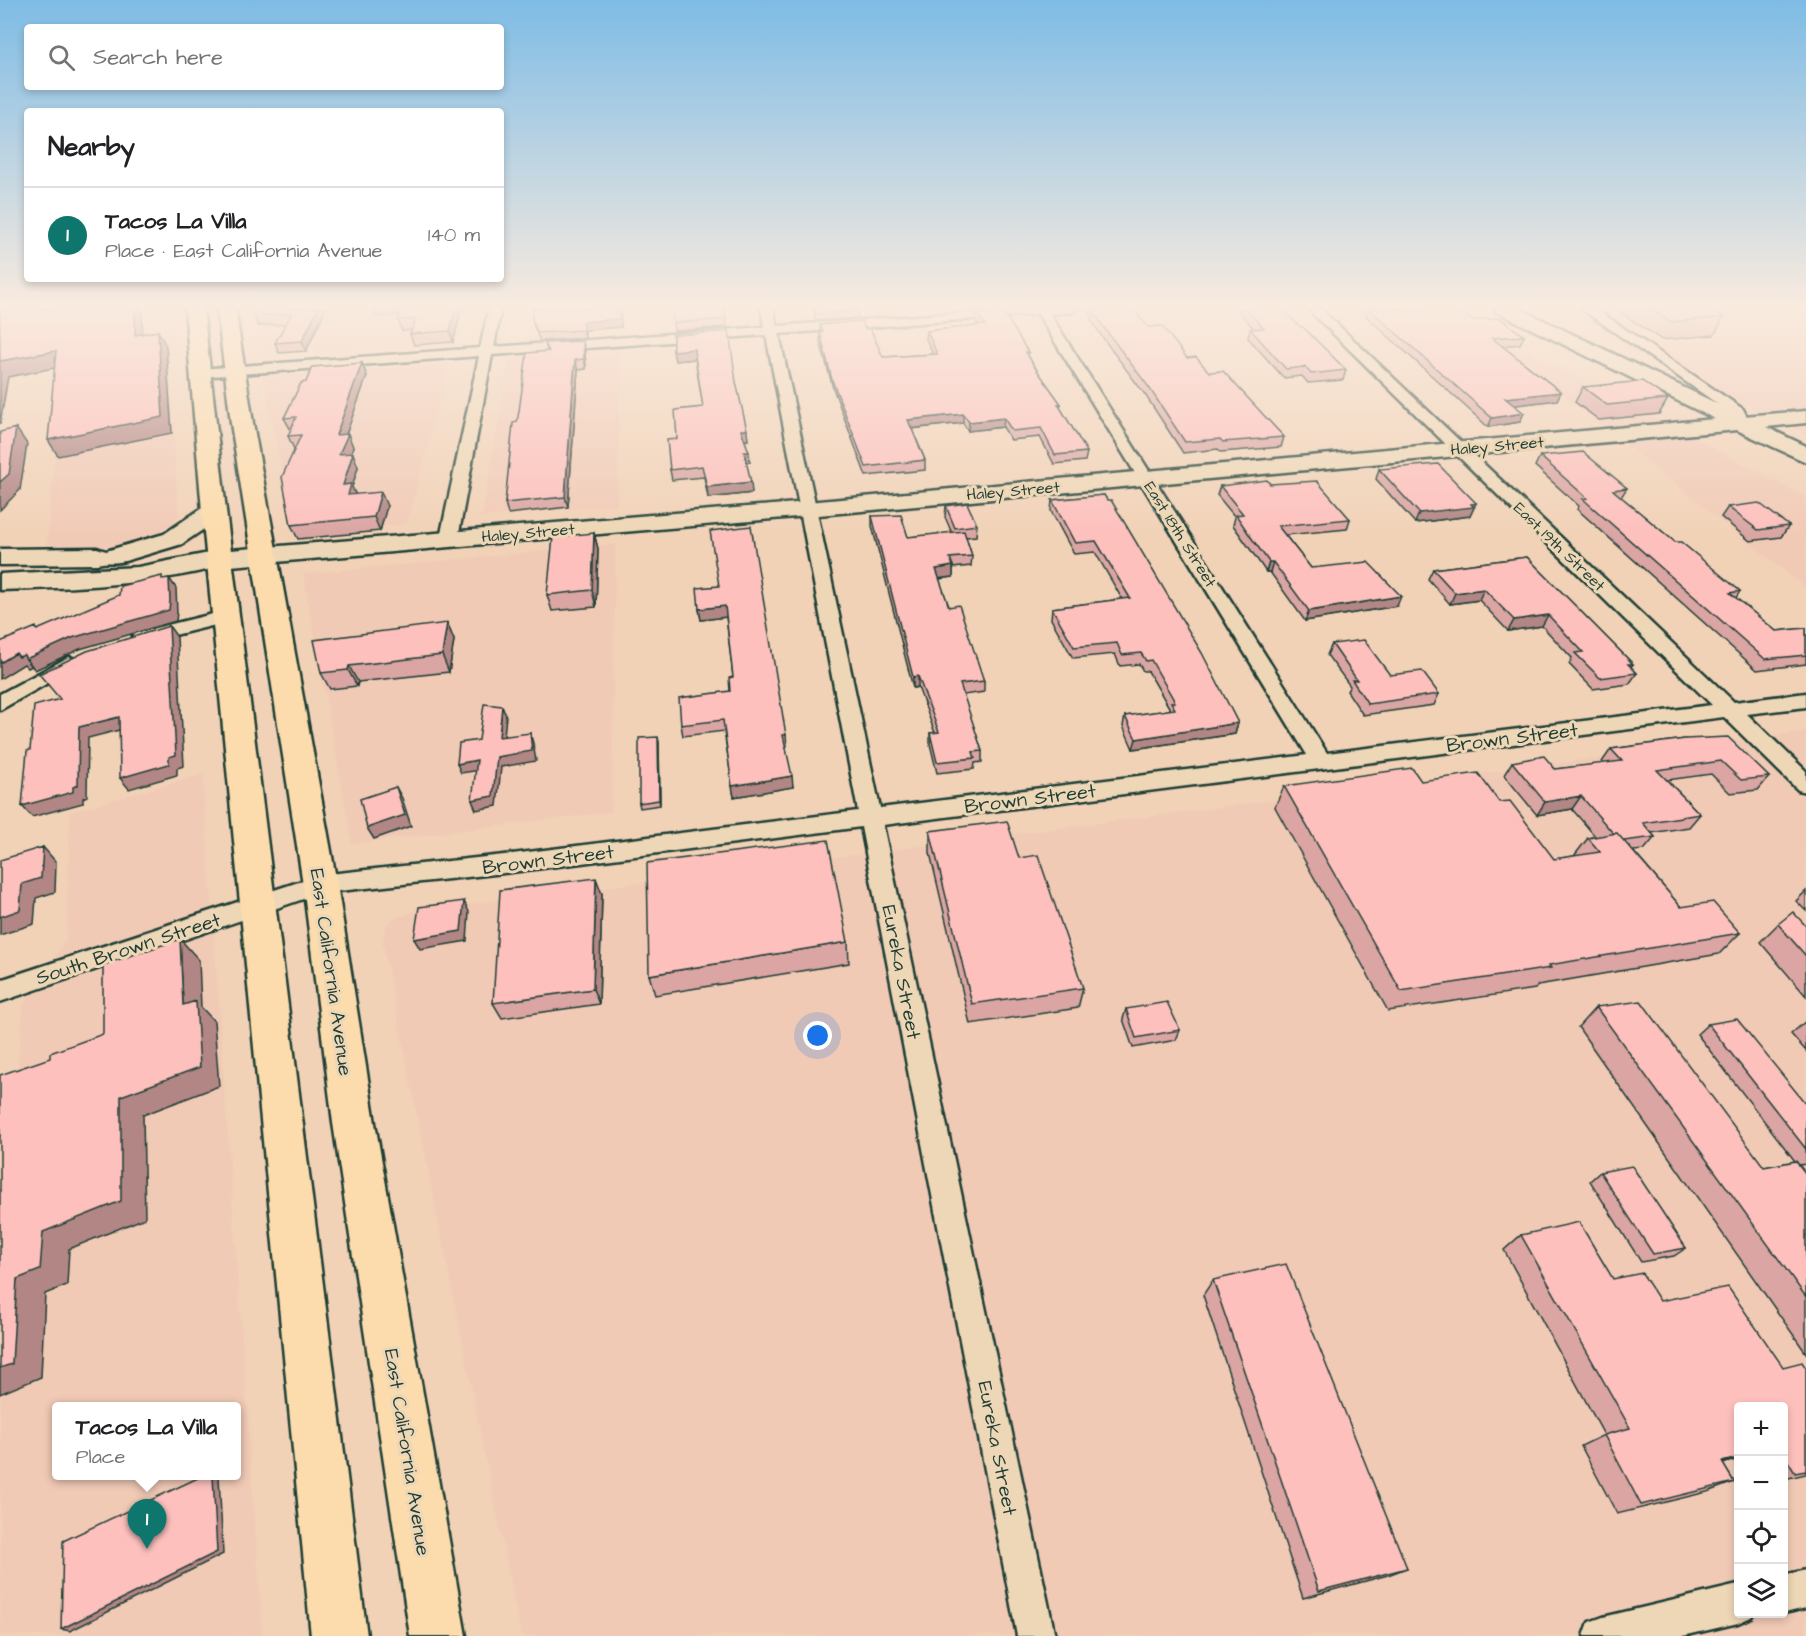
<!DOCTYPE html>
<html lang="en">
<head>
<meta charset="utf-8">
<style>
  :root { --surface:#fff; --page:#f6f6f6; --text:#202124; --muted:#757577; --line:#e0e0e0; --accent:#0f766e }
  body { margin:0; font-family:"Architects Daughter",sans-serif; background:var(--page); color:var(--text) }
  .controls { position:absolute; right:18px; bottom:18px; display:grid; overflow:hidden; border-radius:6px; box-shadow:0 3px 9px #0003 }
  .controls button { width:54px; height:54px; display:grid; place-items:center; padding:0; border:0; border-bottom:2px solid var(--line); background:var(--surface); color:var(--text); font:30px sans-serif }
  .you { position:absolute; left:818px; top:1036px; width:21px; height:21px; margin:-15px; border:4px solid #fff; border-radius:50%; background:#1a73e8; box-shadow:0 0 0 9px #1a73e833 }
  .badge { display:grid; place-items:center; width:39px; height:39px; border-radius:50%; background:var(--accent); color:#fff; font-size:20px; font-weight:700 }
  .pin { position:absolute; translate:-50% -50px; filter:drop-shadow(0 2px 3px #0008) }
  .pin::after { content:''; position:absolute; top:32px; width:21px; height:18px; background:inherit; clip-path:polygon(0 0,100% 0,50% 100%) }
  .popup { position:absolute; left:52px; top:1402px; width:189px; height:78px; box-sizing:border-box; display:grid; place-content:center; border-radius:6px; background:var(--surface); filter:drop-shadow(0 2px 4px #0005); font-size:20px; white-space:nowrap; color:var(--muted) }
  .popup b { font-size:22px; color:var(--text) }
  .popup::after { content:''; position:absolute; left:50%; top:100%; margin-left:-12px; border:12px solid transparent; border-top-color:var(--surface) }
  .list { margin:0; padding:0; list-style:none }
  h2 { display:flex; justify-content:space-between; align-items:center; height:78px; margin:0; padding:0 24px; font-size:26px }
  h2 small { font-size:20px; font-weight:400; color:var(--muted) }
  .list li { display:grid; grid-template-columns:39px 1fr auto; gap:18px; align-items:center; box-sizing:border-box; height:96px; padding:0 24px; border-top:2px solid var(--line) }
  .list b { display:block; font-size:22px; white-space:nowrap }
  .list p { margin:0; font-size:20px; white-space:nowrap; color:var(--muted) }
  .list em { font-size:20px; font-style:normal; color:var(--muted) }
  .icon { flex:none; width:33px; height:33px; fill:none; stroke:currentColor; stroke-width:2; stroke-linecap:round; stroke-linejoin:round }
  .map { position:relative; flex:none; width:1806px; height:1636px; overflow:hidden }
  .search { position:absolute; background:var(--surface); box-shadow:0 3px 9px #0003; left:24px; top:24px; width:480px; height:66px; display:flex; align-items:center; gap:15px; box-sizing:border-box; padding:0 21px; border-radius:6px; color:var(--muted); font-size:22px }
  .panel { position:absolute; background:var(--surface); box-shadow:0 3px 9px #0003; left:24px; top:108px; width:480px; height:174px; border-radius:6px }
  .map>svg:first-child { display:block }
</style>
</head>
<body>
<div class="map">
<svg width="1806" height="1636" viewBox="0 0 1806 1636">
  <rect width="100%" height="100%" fill="#f1d2b7"/>
  <filter id="ink" filterUnits="userSpaceOnUse"><feTurbulence type="fractalNoise" baseFrequency=".0167" numOctaves="2"/><feDisplacementMap in="SourceGraphic" scale="12" xChannelSelector="R" yChannelSelector="G"/><feConvolveMatrix kernelMatrix="1 2 1 2 8 2 1 2 1" color-interpolation-filters="sRGB"/></filter>
  <g filter="url(#ink)">
    <path fill="#f1cab6" fill-rule="evenodd" d="M69,308h98l11,206 -5,9 -10,8 -37,15 -80,1z
      M255,308h209l-9,31 -192,13z
      M1338,308h108l360,189v91l-291,-231 -73,-19 -66,5z
      M1539,308h267v126z
      M620,351l-3,154 -135,12 27,-158z
      M449,364l-42,160 -112,10 -32,-157z
      M616,544l-4,268 -260,32 -49,-270z
      M1806,731v905h-1285l-139,-695 4,-15 7,-7 19,-7zM1738,1406h46v208h-46z
      M203,774l60,862h-263v-366l23,-264 43,-67 4,-127zM57,1406h180v70h-180z"/>
    <g fill="none" stroke-linecap="round" stroke-linejoin="round">
      <defs>
        <path id="street" d="M489,308h12l-7,39 270,-20 -3,-19h12l4,18 251,-18h51l-6,4 -23,2 277,439 385,-48 -405,-397h13l414,394 72,-9v14l-59,7 59,57v21l-8,-2 -74,-73 -841,108 172,811h-38l-156,-809 -357,46 -183,20 -321,109v-22l320,-105 184,-20 354,-44 -92,-476 -274,20 -34,183 -3,4h-12l-3,-4 39,-182 -279,21 -7,-4 7,-4 280,-21zM1038,314l269,441 -427,53 -101,-474z
          M1580,308h14l149,101 7,14 -7,4 -5,-1 -6,-12z
          M225,611l7,2 2,4 -2,4 -90,22 -7,-2 -3,-4 3,-4z
          M69,657l7,2 3,4 -3,4 -76,43v-16z
          M1806,1570v38l-22,5v-38z
          M1738,1585v29h15l-2,3 -13,6 -55,13h-99l5,-14 14,-5z"/>
        <path id="secondary" d="M1495,308h23l225,108 63,-5v12l-40,4 40,19v16l-69,-32 -929,86 -589,51c-72,18 -145,21 -219,23v-16l138,-7 81,-16 589,-49 907,-83 -218,-107z
          M214,504l9,2 3,5 -3,5 -41,28 -57,17c-11,3 -18,0 -28,3l-97,1v-16l97,-1 9,3 58,-17 41,-28z"/>
        <path id="primary" d="M185,308h18l23,203 141,1125h-56l-109,-1125z
          M217,308h18l18,115 84,461 38,239 91,513h-56l-77,-513 -30,-239 -72,-461z"/>
      </defs>
      <use href="#street" stroke="#1f3d34" stroke-width="5"/>
      <use href="#secondary" stroke="#1f3d34" stroke-width="5"/>
      <use href="#primary" stroke="#1f3d34" stroke-width="5"/>
      <use href="#street" fill="#eed7b6" fill-rule="evenodd"/>
      <use href="#secondary" fill="#eed7b6" fill-rule="evenodd"/>
      <use href="#primary" fill="#fcdcac" fill-rule="evenodd"/>
    </g>
    <path fill="#daa5a3" stroke="#1f3d34" stroke-width="1.5" d="M259,308h67l-20,43 -27,2 -4,-10 11,-19 -28,2 -4,-10z
      M372,308h94l-1,3 -4,1 -8,30 -39,3 -4,-11 2,-4 -10,1 -4,-11 2,-5 -24,2z
      M533,308h88v19l-36,3v8l-45,3 -6,-14 -2,-8z
      M724,308l3,19 -53,4 -1,-8z
      M813,308h44l1,10 -42,3z
      M968,308h29l-28,2z
      M1085,308h47l16,19 39,31 22,14 75,65 -3,10 -60,5 -3,-3 -35,4 -37,-57 -41,-55 -14,-21 1,-3z
      M1237,308h8l55,19 46,43 -3,10 -35,3 -6,-7 -18,2 -36,-40 2,-9h4l-17,-20z
      M1361,308h95l16,12 52,16 -4,8 -18,2 59,46 -4,8 -43,5 6,17 -32,5 -122,-111 1,-3z
      M1613,308h95l16,9 -10,18 -52,5z
      M976,313l52,39v3l6,11 27,38 -1,4 27,44 -2,9 -31,3 -14,-27 -29,3 -8,-13 -35,4 -5,-8 -51,6 13,31v10l-59,6 -33,-88 -13,-47v-16l45,4 18,28 50,-3 -7,-15 1,-8 52,-5 -4,-5z
      M673,335l63,47 12,58h-3l5,22h-4l6,31 -44,5 -4,-21 -32,3 -2,-10 7,-31 26,-32 -8,-48 -20,2 -2,-10z
      M545,343l40,7 1,19 -8,1 -10,137 -60,7 -3,-11 12,-81 30,-71z
      M362,363l5,13 -21,58h2l5,13 -2,7 7,13 -6,20 4,8 31,11 -7,25 -82,8 -7,-14 3,-76 -6,-13 3,-6 -7,-12 22,-36z
      M1583,387l85,12 -9,15 -60,6 -24,-18z
      M1540,456l87,32 -6,9 54,45 65,49 -4,7 40,33 30,-3v36l-49,6 -180,-161 2,-3 -44,-40z
      M1379,469l97,34 -6,13 -55,7 -39,-44z
      M1270,484l80,35 -3,10 -62,6 26,33 86,38 -92,15 -35,-49h-4l-16,-23 -17,-24 2,-8 -18,-22 3,-9z
      M1104,495l134,228 -3,11 -102,15 -10,-23 2,-10 44,-6 1,-1 -22,-38h-5l-4,-7 -19,2 -5,-12 -42,4 -22,-39 1,-11 70,-9 -27,-47 -21,2 -23,-43 1,-11z
      M946,506l31,19 -1,11 -10,1 6,19 -1,10 -18,2v9l-14,2 10,28 35,74v11l-21,3 19,56v11l-7,1 -1,6 -37,4 -7,-29v-11h5l-17,-46 -5,1 -41,-162v-10l36,21 44,-4 -7,-16z
      M1728,507l61,19 -8,11 -31,4 -29,-24z
      M594,533l4,16 -2,58 -44,4 -5,-16z
      M1527,557l106,107 -2,3 6,6 -8,11 -36,5 -24,-25 3,-6 -30,-32 -34,5 -29,-31 -29,4 -22,-25 5,-10z
      M719,586l67,149 1,11h-2l8,41 -59,10 -10,-66 -41,5 -2,-11 49,-34 3,-14 -7,-60 -25,3 -2,-11z
      M447,623l7,17 -5,32 -91,10 -1,4 -27,3 -9,-16z
      M1332,644l58,31 49,19 -5,11 -71,10 -16,-24 3,-5 -23,-31z
      M658,737l1,6 1,62 -20,3 -1,-5z
      M1685,739l84,38 -11,13 -28,3 -19,-19 -44,6 33,34 -11,13 -38,6 4,4 -11,13 -11,1 48,56 59,26 -21,21 -181,31 -3,4 -147,22 -113,-204 9,-21 137,-5 78,21 55,57 20,-3 14,-18 7,-2 -23,-27 -35,6 -33,-40 8,-13 43,7 48,-5 -1,-2 9,-13z
      M930,831l89,27 64,130 -5,20 -108,16 -40,-171z
      M1806,891v20l-10,-10z
      M602,894l-3,110 -97,14 -9,-15z
      M1778,924l28,2v70l-46,-54z
      M848,942l1,21 -194,32 -6,-20z
      M1596,1007l168,160 31,-6 -98,-127 11,-10 98,80v60l-7,1 7,9v179l-228,-326z
      M1126,1009l54,21 -4,10 -43,8 -10,-29z
      M1806,1021v30l-15,-17z
      M1600,1172l86,76 -12,8 -33,6 -51,-81z
      M1521,1235l139,66 123,66 23,1v106l-22,5v-72h-46v52l-15,5 11,18 -27,10 -90,22 -36,-68 23,-11 -100,-185z
      M1213,1280l194,288 -19,7 -85,23 -100,-303z"/>
    <path fill="#b18684" stroke="#1f3d34" stroke-width="1.5" d="M135,308h7l1,42 -8,-15z
      M318,308h8l-20,43 -4,-10z
      M372,308h33l2,6 -31,3z
      M456,308h3l2,4 -8,30 -3,-11z
      M619,308h2v19l-36,3v8l-2,-8v-8z
      M158,331l8,15 6,87 -114,23 -10,-16z
      M583,341l2,9 1,19 -2,-10z
      M694,349l1,10 -20,2 -2,-10z
      M56,351l9,15 -57,11 -8,47v-63z
      M575,360l3,10 -10,137 -3,-10z
      M362,363l5,13 -26,72 -5,-13z
      M1561,392l-4,8 -56,7 4,-9z
      M1524,413l-4,9 -32,5 4,-9z
      M963,414v9l-55,6v-9z
      M1004,418l-1,9 -35,4 1,-9z
      M16,428l11,16 -7,46 -20,20v-28z
      M741,430h6l1,10h-6z
      M348,434l5,13 -8,21 -6,-14z
      M744,452h5l1,10h-4z
      M353,453l5,14 -6,20 5,11 -3,11 -11,-24z
      M751,482l1,11 -44,5 -1,-11z
      M381,492l6,14 -7,25 -6,-14z
      M1476,503l-6,13 -55,7 4,-10z
      M594,533l4,16 -2,58 -4,-17z
      M1269,562h4l-3,10h-4z
      M953,566v11l-17,2v-10z
      M169,578l7,10 1,24 -1,9 -96,28 -45,21 -9,-11z
      M1484,589l-5,11 -29,4 5,-11z
      M1401,596l-4,10 -92,15 4,-10z
      M725,606l2,11 -26,3 -2,-11z
      M1548,615l-6,11 -34,5 6,-11z
      M447,623l7,17 -5,32 -7,-17z
      M169,626l8,11 7,129 -7,2v7l-48,14 -9,-11 49,-21z
      M16,653l8,2 8,11 -4,2 -4,-4 -24,15v-16z
      M349,666l9,16 -1,4 -9,-16z
      M918,676v11l-5,1v-11z
      M502,706l4,10 -3,31 -4,-10z
      M119,717l8,11 -39,10 -1,58 -4,2v5l-51,14 -10,-11 51,-19 6,-60z
      M1238,723l-3,11 -102,15 3,-10z
      M530,733l3,10 3,18 -35,6 -4,39 -21,4 -4,-10 25,-43z
      M658,737l1,6 1,62 -1,-5z
      M477,760l4,10 -20,3 -4,-9z
      M792,776l1,11 -59,10 -2,-11z
      M396,787l6,11 9,28 -37,13 -7,-11z
      M1581,796l-9,13 -35,6 8,-13z
      M43,847l13,15 -1,30 -19,6 -2,26 -34,11v-18l22,-33z
      M596,878l6,16 -3,110 -6,-15z
      M464,901l5,11 -2,29 -47,8 -6,-10z
      M180,939l19,21 2,47 13,14 5,65 -76,29 2,103 -76,31 -2,36 -22,9 -4,83 -41,17v-26l17,-89 26,-47 78,-136 62,-91z
      M1738,1458v1l-42,13 26,-10z
      M213,1476h6l4,78 -153,77 -9,-2z"/>
    <path fill="#fdc0bd" stroke="#1f3d34" stroke-width="1.5" d="M0,308h135v27l23,-4 5,86 -115,23 8,-89 -56,10z
      M259,308h59l-16,33 -27,2 17,-30 -38,3z
      M402,308h54l-6,23 -40,3 6,-15 -18,1z
      M533,308h86v11l-36,3v8l-45,3 -6,-14z
      M672,308h52l2,11 -53,4z
      M814,308h43l1,3 -42,3z
      M1093,308h39l16,19 14,-1 25,32 9,-1 13,15 14,-1 61,66 -61,5 -3,-3 -35,3 -37,-56 -41,-54 -14,-21h2z
      M1245,308h36l19,19h3l43,43 -35,4 -6,-7 -19,2 -36,-40 14,-1z
      M1368,308h88l16,12 28,-2 24,18 -32,2 69,54 -56,6 19,15 -32,5z
      M1649,308h59l16,9 -53,5z
      M1003,311l25,41h-2l8,14 27,38h-3l29,48 -32,3 -14,-27 -29,3 -8,-13 -35,4 -6,-8 -55,6 17,40 -59,7 -34,-87 -12,-48h3l-3,-7 42,-4 3,8 5,-1 13,29 54,-3 -10,-23 58,-6 -9,-12z
      M729,331l7,51 11,48h-6l8,22h-5l7,30 -44,5 -5,-21 -32,4 -3,-30 10,-1 -2,-29 28,-3 -9,-58 -21,2v-16z
      M583,341l1,18 -9,1 -10,137 -60,6 8,-80 4,-1 2,-11 8,-58 22,-2 -4,-8z
      M362,363l-26,72 12,-1 -9,20 14,-1 -10,32 8,-1 -3,11 33,-3 -7,25 -83,8 -9,-48 19,-42 -13,1 8,-19 -12,1 17,-35 5,-1 6,-15z
      M1642,381l26,18 -61,6 -24,-18z
      M16,428l-7,46 -9,8v-50z
      M1583,452l44,36 -14,2 62,52h6l59,49 -10,2 46,38 30,-3v27l-41,4 -182,-160 4,-1 -47,-42z
      M1438,464l38,39 -5,1 3,3 -55,6 -40,-44z
      M1267,480l3,4 47,-3 33,38 -72,7 33,42 57,-6 33,34 -92,15 -36,-49h-4l-16,-22 -17,-25 7,-1 -23,-28z
      M1104,495l3,5h4l91,153 36,70 -102,16 -11,-23 50,-7 -4,-7h4l-24,-42 -5,1 -5,-8 -19,2 -5,-12 -43,4 -22,-39 78,-10 -34,-57 -21,2 -23,-43z
      M967,503l10,22 -22,3 -9,-22z
      M1759,503l30,23 -31,4 -30,-23z
      M901,515l7,22 56,-6 8,25 -22,2 3,8 -17,3 13,38 10,-2 25,76 -24,3 22,67 -9,1 2,6 -38,4 -7,-29 9,-1 -21,-56 -5,1 -41,-161z
      M751,526l35,209h-3l9,41 -60,10 -9,-66 -42,5 -2,-27 51,-7 -1,-13 4,-1 -8,-71 -26,3 -2,-21 22,-2 -9,-55z
      M594,533l-2,57 -45,5 6,-58z
      M1527,557l106,107h-5l9,9 -37,5 -25,-25 8,-1 -35,-37 -34,5 -30,-31 -29,4 -22,-24z
      M162,576v3l7,-1 1,23 -1,9 -97,28 -46,21 -2,-4 -5,2 -3,-4 -16,10v-21l36,-15 1,3 82,-35 1,-9z
      M447,623l-5,32 -93,11 -1,4 -27,3 -7,-33z
      M169,626l7,129 -7,2v7l-49,14 -1,-61 -40,10 -1,58 -5,2v5l-51,14 5,-55 3,-1 4,-44 26,-7 -21,-25 48,-23z
      M1364,640l26,35 32,-4 17,23 -71,10 -16,-24h5l-25,-36z
      M484,704l18,2 -3,31 31,-4 2,18 -35,6 -4,39 -21,4 5,-40 -20,4 2,-21 20,-3z
      M658,737l1,63 -20,3v-65z
      M1728,737l41,40 -28,3 -20,-19 -64,9 43,44 -57,9 12,14 -31,4 -7,-8h-4l-32,-37 -36,6 -33,-40 32,-6 11,13 67,-8 -11,-12 74,-10z
      M1412,768l9,13 57,-8 21,29 11,-1 44,58 46,-7 -12,-14 29,-5 64,74 32,-5 27,31 -191,32 2,3 -150,23 -117,-205z
      M396,787l9,28 -38,13 -7,-29z
      M1007,821l12,37 19,-3 45,133 -111,16 -42,-173z
      M828,840l20,102 -199,33 -2,-112z
      M43,847l-2,31 -19,6 -2,26 -20,7v-57z
      M596,878l-3,111 -100,14 7,-113z
      M464,901l-3,30 -47,8 5,-32z
      M1793,912l13,14v30l-28,-32z
      M180,939l3,66 13,-4 4,66 -79,29v105l-78,31 -3,38 -23,9 -5,85 -12,4v-293l50,-17v-5l53,-19v-69z
      M1641,1001l123,166 32,-6 10,13v123l-210,-290z
      M1167,1002l13,28 -44,8 -10,-29z
      M1737,1019l69,85v45l-98,-125z
      M1632,1166l54,82 -33,6 -53,-82z
      M1579,1222l34,57 29,-6 18,28 68,-14 55,80 19,-5 4,6v103l-11,2 -11,-18v-48h-46v51l-16,4 12,20 -93,23 -37,-70 26,-7 -109,-193z
      M1286,1264l121,304 -88,23 -106,-311z
      M202,1476h11l4,76 -156,77 2,-88z"/>
  </g>
  <linearGradient id="sky" x2="0" y2="1"><stop stop-color="#7ebce5"/><stop offset="0.57" stop-color="#f9ebdf"/><stop offset="1" stop-color="#f9ebdf" stop-opacity="0"/></linearGradient>
  <rect width="1806" height="537" fill="url(#sky)"/>
  <g text-anchor="middle" stroke-width="6" stroke-linejoin="round" paint-order="stroke">
    <g font-size="16" fill="#1f3d34" stroke="#eed7b6">
      <text transform="translate(1497 445) rotate(-5)" y="6">Haley Street</text>
      <text transform="translate(1013 490) rotate(-5)" y="6">Haley Street</text>
      <text transform="translate(528 532) rotate(-5)" y="6">Haley Street</text>
      <text transform="translate(1181 534) rotate(58)" y="6">East 18th Street</text>
      <text transform="translate(1560 546) rotate(44)" y="6">East 19th Street</text>
    </g>
    <g font-size="20" fill="#1f3d34" stroke="#eed7b6">
      <text transform="translate(1512 737) rotate(-7)" y="7">Brown Street</text>
      <text transform="translate(1030 798) rotate(-7)" y="7">Brown Street</text>
      <text transform="translate(548 859) rotate(-7)" y="7">Brown Street</text>
      <text transform="translate(128 948) rotate(-18)" y="7">South Brown Street</text>
      <text transform="translate(332 972) rotate(82)" y="7">East California Avenue</text>
      <text transform="translate(902 972) rotate(79)" y="7">Eureka Street</text>
      <text transform="translate(998 1448) rotate(79)" y="7">Eureka Street</text>
      <text transform="translate(408 1452) rotate(81)" y="7">East California Avenue</text>
    </g>
  </g>
</svg>
<div class="controls">
<button>+</button>
<button>−</button>
<button><svg class="icon" aria-label="locate" viewBox="0 0 24 24"><circle cx="12" cy="12" r="6"/><path d="M12 2v4M12 18v4M2 12h4M18 12h4"/></svg></button>
<button><svg class="icon" aria-label="layers" viewBox="0 0 24 24"><path d="M12 4l9 5-9 5-9-5zM3 14l9 5 9-5"/></svg></button>
</div>
<div class="you"></div>
<div class="pin badge" style="left:147px;top:1549px">1</div>
<div class="popup"><b>Tacos La Villa</b>Place</div>
<div class="search"><svg class="icon" aria-label="search" viewBox="0 0 24 24"><circle cx="10" cy="10" r="6"/><path d="M15 15l6 6"/></svg>Search here</div>
<section class="panel">
<h2>Nearby<small></small></h2>
<ul class="list">
<li><span class="badge">1</span><div><b>Tacos La Villa</b><p>Place · East California Avenue</p></div><em>140 m</em></li>
</ul>
</section>
</div>
</body>
</html>
